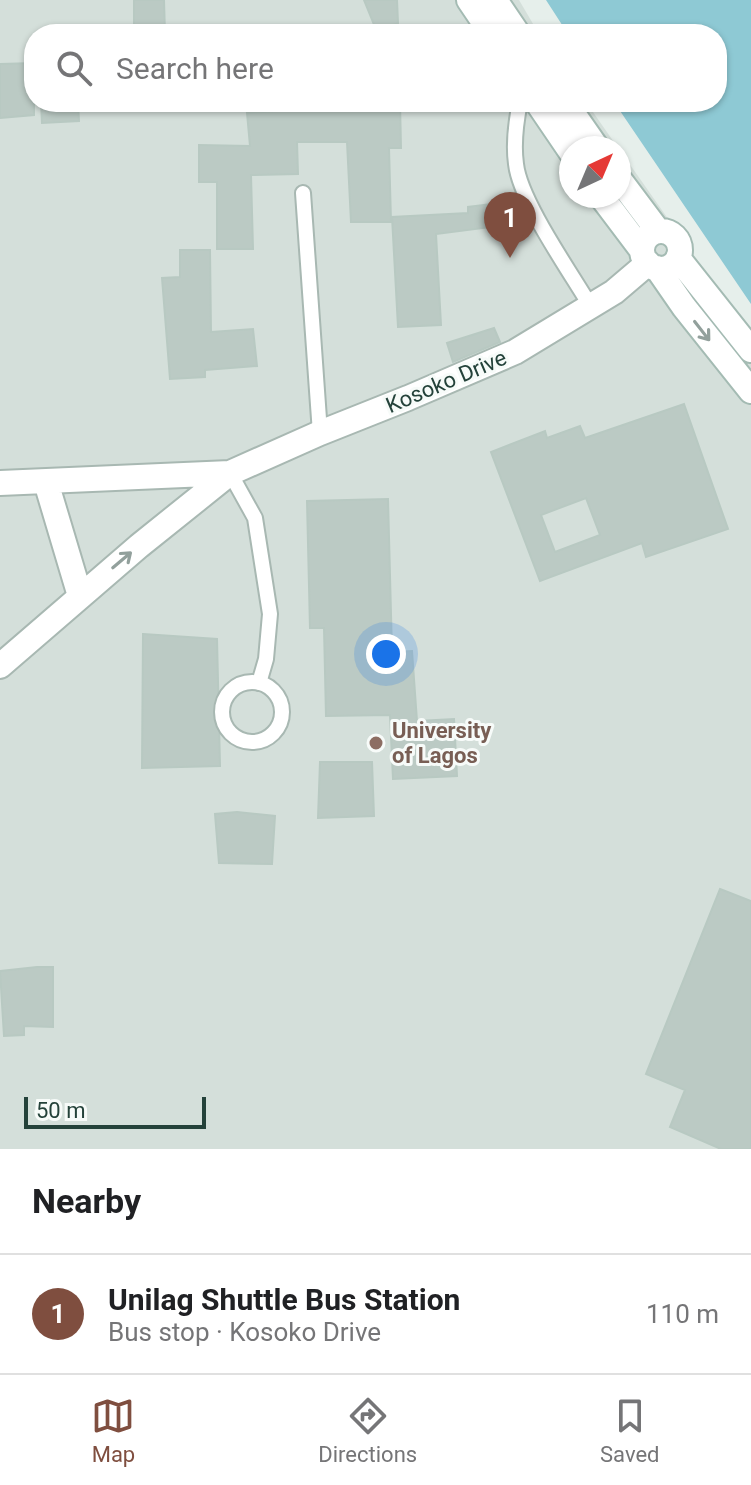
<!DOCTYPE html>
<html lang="en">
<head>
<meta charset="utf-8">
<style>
  :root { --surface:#fff; --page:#f6f6f6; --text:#202124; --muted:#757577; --line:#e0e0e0; --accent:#7f4e3f }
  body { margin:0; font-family:Roboto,sans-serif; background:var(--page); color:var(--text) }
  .compass { position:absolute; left:559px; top:136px; width:72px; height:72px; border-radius:50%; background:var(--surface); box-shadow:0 2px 6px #0004; rotate:44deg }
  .scale { position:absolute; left:24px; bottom:20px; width:182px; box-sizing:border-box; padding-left:8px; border:4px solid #24423a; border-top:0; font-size:22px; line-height:28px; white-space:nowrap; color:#24423a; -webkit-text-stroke:6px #f7fbf9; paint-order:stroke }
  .you { position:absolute; left:386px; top:654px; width:28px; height:28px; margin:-20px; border:6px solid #fff; border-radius:50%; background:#1a73e8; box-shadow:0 0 0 12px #1a73e833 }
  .badge { display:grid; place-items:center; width:52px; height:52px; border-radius:50%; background:var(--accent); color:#fff; font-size:26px; font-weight:700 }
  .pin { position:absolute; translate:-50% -66px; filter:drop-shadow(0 2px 4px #0008) }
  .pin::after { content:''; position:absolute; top:42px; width:28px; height:24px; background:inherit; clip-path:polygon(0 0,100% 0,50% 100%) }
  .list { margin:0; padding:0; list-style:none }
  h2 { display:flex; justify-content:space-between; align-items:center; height:104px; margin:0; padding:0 32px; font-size:34px }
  h2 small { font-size:26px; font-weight:400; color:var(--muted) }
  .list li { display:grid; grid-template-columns:52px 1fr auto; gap:24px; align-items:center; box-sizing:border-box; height:120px; padding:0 32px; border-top:2px solid var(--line) }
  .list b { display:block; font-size:30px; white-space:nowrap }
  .list p { margin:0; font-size:26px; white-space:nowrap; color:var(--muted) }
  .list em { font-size:26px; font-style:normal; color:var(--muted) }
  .icon { flex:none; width:44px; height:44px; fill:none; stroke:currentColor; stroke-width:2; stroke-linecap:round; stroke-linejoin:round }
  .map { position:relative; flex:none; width:751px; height:1149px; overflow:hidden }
  .search { position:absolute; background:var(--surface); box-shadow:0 2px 6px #0004; left:24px; right:24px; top:24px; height:88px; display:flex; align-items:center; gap:20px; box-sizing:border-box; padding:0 28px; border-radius:32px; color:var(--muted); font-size:30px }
  .sheet { height:224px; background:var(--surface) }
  nav { display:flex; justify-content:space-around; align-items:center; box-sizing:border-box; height:112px; border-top:2px solid var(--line); background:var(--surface); font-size:22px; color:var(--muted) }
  nav a { display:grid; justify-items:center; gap:4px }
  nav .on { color:var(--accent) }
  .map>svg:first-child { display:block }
</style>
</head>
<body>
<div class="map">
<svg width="751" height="1149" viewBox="0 0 751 1149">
  <rect width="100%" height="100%" fill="#e6efeb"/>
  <path fill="#d4dfda" d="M0,0h519l20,34h-505v68h552l32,46h-47v48h48v-47l132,188v812h-751z"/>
  <path fill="#8ec9d4" d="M546,0h205v304l-137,-202h103v-68h-149z"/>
  <path fill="#bbcac4" stroke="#b8c9c2" stroke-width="2" fill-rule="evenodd" d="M134,0h30l1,34h-31z
    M364,0h33l1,23 -21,9z
    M34,63v52l-34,3v-54z
    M41,102h37l1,19 -37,2z
    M292,102h108l1,46h-12l2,74h-40l-4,-80h-50l1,32 -47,1 2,74h-36v-67h-18v-37l51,1 -3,-33 46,-3z
    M491,204l2,8h4l2,14 -63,8 5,91 -43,2 -6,-110 76,-4v-6z
    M180,250h30l1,82 42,-3 4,37 -52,4v7l-35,2 -8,-101 18,-1z
    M494,328l6,14 -47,20 -6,-19z
    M684,404l44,125 -82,28 -4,-14 -102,38 -49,-129 54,-21 2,7 33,-12 5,12zM586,498l14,37 -45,17 -14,-37z
    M388,499l4,153 20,-1 5,70 37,-2 3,57 -64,3 -3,-64 -64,1 -2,-88h-14l-3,-127z
    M143,634l74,5 3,127 -78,2z
    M320,762h52l2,54 -56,2z
    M237,812l38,4 -3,48 -53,-1 -4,-49z
    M720,889l31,12v248h-30l-51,-22 15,-37 -39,-16z
    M37,967h16v60l-29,-1v9l-20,1 -4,-65z"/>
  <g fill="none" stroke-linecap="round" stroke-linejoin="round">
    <defs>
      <path id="lane" d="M520,102c-4,20 -7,41 -4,62 4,37 55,109 75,143
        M303,193l17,240
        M230,473l25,45 15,96 -4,45 -7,24
        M222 712a30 30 0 1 1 60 0a30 30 0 1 1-60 0Z"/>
      <path id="street" d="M46,482l34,114
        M0,483l230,-10
        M0,666l139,-120 91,-73 90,-40 88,-35 107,-46 99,-60 34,-29"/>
      <path id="secondary" d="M469,0l23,34
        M495,0l23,34
        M537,102l34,50
        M565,102l32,46
        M619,179l39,52
        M601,196l40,53
        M642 250a19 19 0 1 1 38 0a19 19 0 1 1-38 0Z
        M678,258l73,92
        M657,268l27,39 67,84"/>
    </defs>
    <use href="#lane" stroke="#a8b8b2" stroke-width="18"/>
    <use href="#street" stroke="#a8b8b2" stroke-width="28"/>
    <use href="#secondary" stroke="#a4bbb3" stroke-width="28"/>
    <use href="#lane" stroke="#fff" stroke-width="14"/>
    <use href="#street" stroke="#fff" stroke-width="24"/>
    <use href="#secondary" stroke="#fff" stroke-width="24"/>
  </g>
  <defs><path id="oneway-shaft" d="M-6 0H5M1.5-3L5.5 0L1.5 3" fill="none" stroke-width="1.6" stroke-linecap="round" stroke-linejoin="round" transform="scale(2)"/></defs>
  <g stroke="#92a09c">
    <use href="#oneway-shaft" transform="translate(702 331) rotate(52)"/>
    <use href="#oneway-shaft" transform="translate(122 560) rotate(-40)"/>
  </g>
  <circle fill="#8d6e63" stroke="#f7fbf9" stroke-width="3" cx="376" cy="743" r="8"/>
  <g text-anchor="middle" stroke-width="6" stroke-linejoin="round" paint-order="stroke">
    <g font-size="22" fill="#24423a" stroke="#f7fbf9">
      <text transform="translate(446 381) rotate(-23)" y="8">Kosoko Drive</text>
    </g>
    <g font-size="22" font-weight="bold" fill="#785e54" stroke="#f7fbf9" text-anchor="start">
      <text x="392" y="738">University<tspan x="392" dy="25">of Lagos</tspan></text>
    </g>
  </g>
</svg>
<svg class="compass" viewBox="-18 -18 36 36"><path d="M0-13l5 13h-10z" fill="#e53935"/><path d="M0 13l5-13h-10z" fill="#757577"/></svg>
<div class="scale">50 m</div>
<div class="you"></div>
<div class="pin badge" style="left:510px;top:258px">1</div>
<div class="search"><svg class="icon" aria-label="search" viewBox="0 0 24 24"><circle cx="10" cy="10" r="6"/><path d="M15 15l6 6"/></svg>Search here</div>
</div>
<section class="sheet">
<h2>Nearby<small></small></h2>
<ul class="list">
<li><span class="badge">1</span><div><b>Unilag Shuttle Bus Station</b><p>Bus stop · Kosoko Drive</p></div><em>110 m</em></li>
</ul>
</section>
<nav>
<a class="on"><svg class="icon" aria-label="map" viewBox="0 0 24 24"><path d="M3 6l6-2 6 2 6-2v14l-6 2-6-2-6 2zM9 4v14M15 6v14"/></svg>Map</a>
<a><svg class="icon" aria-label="directions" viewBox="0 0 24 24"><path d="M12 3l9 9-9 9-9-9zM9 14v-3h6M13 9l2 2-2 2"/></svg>Directions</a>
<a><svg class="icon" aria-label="saved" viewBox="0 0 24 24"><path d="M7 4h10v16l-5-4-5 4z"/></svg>Saved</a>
</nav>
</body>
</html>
